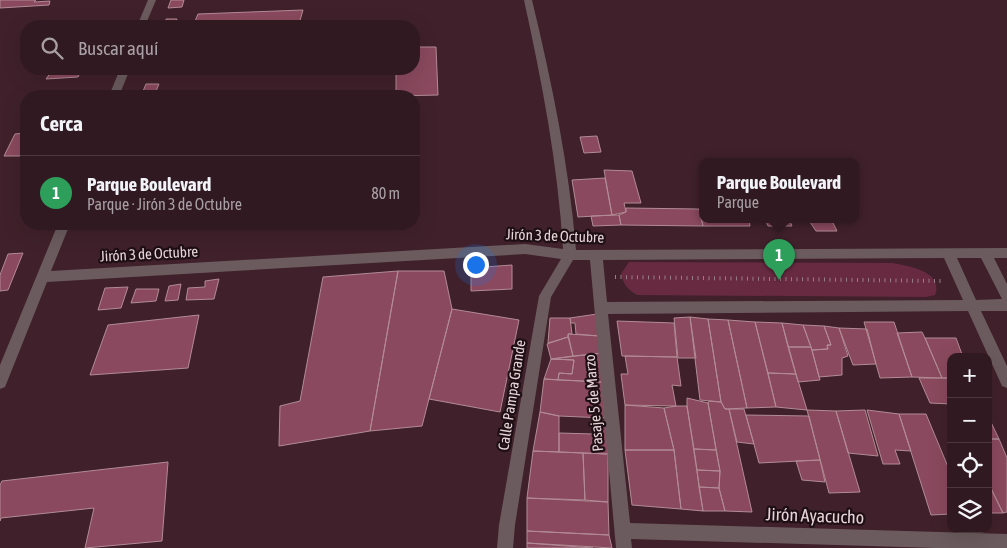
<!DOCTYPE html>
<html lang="es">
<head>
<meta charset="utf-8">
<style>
  :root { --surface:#301920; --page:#382229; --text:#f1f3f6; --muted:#a8a0a5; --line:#4b383e; --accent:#b45309 }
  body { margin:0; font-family:"Asap Condensed",sans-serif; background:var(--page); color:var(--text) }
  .controls { position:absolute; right:15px; bottom:15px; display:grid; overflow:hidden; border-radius:10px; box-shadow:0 5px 20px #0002 }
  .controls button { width:45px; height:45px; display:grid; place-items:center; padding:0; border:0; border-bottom:1px solid var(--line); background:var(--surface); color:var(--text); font:25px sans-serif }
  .you { position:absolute; left:475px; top:264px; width:18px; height:18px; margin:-12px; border:4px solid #fff; border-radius:50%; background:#1a73e8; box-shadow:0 0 0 8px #1a73e833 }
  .badge { display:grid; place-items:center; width:32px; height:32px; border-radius:50%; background:var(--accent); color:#fff; font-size:16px; font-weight:700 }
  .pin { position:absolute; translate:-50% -41px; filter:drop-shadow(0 1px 2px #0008) }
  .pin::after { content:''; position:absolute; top:26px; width:18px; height:15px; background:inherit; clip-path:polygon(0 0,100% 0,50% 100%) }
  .popup { position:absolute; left:699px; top:158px; width:160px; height:65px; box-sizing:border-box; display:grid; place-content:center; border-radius:10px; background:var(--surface); filter:drop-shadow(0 1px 4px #0005); font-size:16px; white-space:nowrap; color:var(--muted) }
  .popup b { font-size:19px; color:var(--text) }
  .popup::after { content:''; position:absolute; left:50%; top:100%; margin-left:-10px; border:10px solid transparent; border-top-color:var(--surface) }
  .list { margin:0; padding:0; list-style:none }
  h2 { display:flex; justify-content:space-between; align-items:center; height:65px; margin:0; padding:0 20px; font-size:21px }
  h2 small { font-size:16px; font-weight:400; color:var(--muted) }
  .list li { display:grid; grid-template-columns:32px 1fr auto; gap:15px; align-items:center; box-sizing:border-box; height:75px; padding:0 20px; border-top:1px solid var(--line) }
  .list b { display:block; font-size:19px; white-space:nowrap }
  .list p { margin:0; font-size:16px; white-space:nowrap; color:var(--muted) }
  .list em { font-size:16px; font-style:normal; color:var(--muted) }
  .icon { flex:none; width:28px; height:28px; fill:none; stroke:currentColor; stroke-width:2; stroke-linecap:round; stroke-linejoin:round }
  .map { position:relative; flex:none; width:1007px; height:548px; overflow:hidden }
  .search { position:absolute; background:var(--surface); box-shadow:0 5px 20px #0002; left:20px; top:20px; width:400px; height:55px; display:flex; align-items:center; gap:12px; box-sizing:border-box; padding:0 18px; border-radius:20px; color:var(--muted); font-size:19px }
  .panel { position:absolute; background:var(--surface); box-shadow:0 5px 20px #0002; left:20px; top:90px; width:400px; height:140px; border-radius:20px }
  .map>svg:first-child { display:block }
</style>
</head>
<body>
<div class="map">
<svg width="1007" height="548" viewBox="0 0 1007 548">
  <rect width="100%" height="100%" fill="#40212b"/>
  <path fill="#682a41" d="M629,262l263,1c16,3 52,8 43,32l-9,2 -289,-2c-10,-6 -13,-10 -16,-21z"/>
  <path fill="#8a495e" stroke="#b28b96" d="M0,0h36l-2,2 16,-1 -1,4 -49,3z
    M171,0h13l-2,7 -14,1z
    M303,10l-4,14 3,1v1h-109l5,-12z
    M166,19h11l-1,6h-11z
    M414,47h22l2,48 -42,1v-27h18z
    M59,69h23l-4,8 -32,2 5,-7h6z
    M146,84h13l-5,12h-13z
    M26,133v23h-22l11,-22z
    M597,136l4,16 -17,1 -4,-16z
    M604,170l28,1 9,32h-17l2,9 -14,3z
    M605,178l7,37 -34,2 -6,-37z
    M626,208l73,1 4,17 -82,-1 -2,-10 7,-3z
    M699,209h4v10h46l1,7h-47z
    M619,215l2,10 -28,1 -2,-10z
    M765,219h24l3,7h-24z
    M808,219h23l6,12h-21z
    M23,253l-15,37 -8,1v-16l8,-21z
    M512,265v24l-41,2v-23z
    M398,271l-28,160 -91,15 1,-40 20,-5 23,-124z
    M398,271h46l8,38 -30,117 -52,5z
    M219,279l-5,20 -28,1 2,-12 17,-1v-6z
    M181,284l-3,16 -13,1 4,-15z
    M128,287l-7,21 -23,2 7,-22z
    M136,289h23l-3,12 -25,2z
    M452,309l67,11 -19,92 -71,-13z
    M597,314l2,22 -23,-2 -1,-11h-4l-1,-5z
    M199,315l-11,53 -98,7 18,-50z
    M690,317l6,41h-18l-4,-40z
    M690,317l18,2 13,83 -21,-2z
    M550,318h20l2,16h-4v3l-20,6z
    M708,319l20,1 19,88 -22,1 -4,-7z
    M728,320l27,2 21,85 -29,1z
    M617,321l57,2 3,34 -55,-1z
    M755,322l27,1 14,51 -28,-1z
    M864,322h30l18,55 -32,1z
    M782,323l21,2 8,22h-23z
    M803,325l21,1 7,19h-4l1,4 -16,1z
    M824,326l15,2 9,28 -6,2v17l-23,2 -7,-27 16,-1 -1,-4h4z
    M839,328l28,1 9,35 -23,1z
    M922,332l3,6 17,40 -30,-1 -15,-44z
    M568,334l31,2 3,17 -29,3z
    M568,337l5,19 -22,3 -4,-15z
    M925,338h31l7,19h-12v21h-9z
    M788,347h23l9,33 -22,2z
    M602,353v29l-44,-2 1,-7 13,1 2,-14 -23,-1z
    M625,356l52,1 4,29 -9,-1 4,21 -51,-1 -4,-31h7z
    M551,359l23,1 -2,14 -13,-1 -1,7 -14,-1z
    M768,373l28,1 11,36 -31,-3z
    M919,378h32v26l-21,-1z
    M544,379l58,3 3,36 -46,-2 -19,-4z
    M687,398l21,5 8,47 -22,-1 -7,-43z
    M709,401l12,1 4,7h4l23,103 -27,-1 -6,-23 1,-17 -12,-68z
    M625,405l39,3 10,42h-49z
    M676,406h11l16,105 -22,-2 -7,-59 -10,-42z
    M729,409h15l10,35 -17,-2z
    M807,410l29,1 24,81 -31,1z
    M865,410l13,46 -30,-3 -12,-42z
    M867,410l32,4 12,37 -16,-1 5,14h-17z
    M540,412l19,4v36l-26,-1z
    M899,414h27l25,60v40l-20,1z
    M746,415l63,1 11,44 -61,3z
    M988,416l11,23h-11z
    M591,421h15l2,33 -49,-2v-19l34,1z
    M988,439h11l8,19v54l-4,1 -15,-31z
    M694,449l22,1 4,21 -23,-1z
    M625,450h49l7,59 -49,-4z
    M533,451l50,2 2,47 -58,-2z
    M583,453l25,1v48l-23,-2z
    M820,460l5,22 -23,-2 -6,-19z
    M168,462l-6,79 -77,7 9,-40 -93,10 -1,3v-36l2,-4z
    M697,470l23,1 -1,17 -20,-1z
    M699,487l20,1 6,23h-22z
    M988,489h3l12,24h-15z
    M527,498l81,4 1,33 -82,-4z
    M527,531l82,4 3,13 -85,-5z
    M527,543l66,5h-66z"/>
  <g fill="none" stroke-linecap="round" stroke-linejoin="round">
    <path stroke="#987e85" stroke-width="4" stroke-dasharray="1 4.5" stroke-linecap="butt" d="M615,277l326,4"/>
    <path fill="#6b5b5f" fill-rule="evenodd" d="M148,0h8l-11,26h-8z
      M524,0h8c20,83 37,165 44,250l431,-2v10h-13l13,26v27h-26l26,55v22l-5,-2 -34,-75 -360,3 22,209 377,11v14h-71l-305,-9 1,9h-16l-26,-288h-17l-22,37 -36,228 -2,23h-16l2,-23 40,-229 22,-37 -36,-5 -478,28 -42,105 -5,2v-24l58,-141h12l-19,47 474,-27 38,5c-5,-84 -21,-167 -39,-249zM944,258l19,42 -356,2 -4,-42zM957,258h24l21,41 -26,1z
      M120,69h10l-11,27h-10z"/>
  </g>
  <g text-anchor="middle" stroke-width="4.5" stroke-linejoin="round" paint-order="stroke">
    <g font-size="15" fill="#e8d3d8" stroke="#1d0f14">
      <text transform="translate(555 236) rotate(2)" y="5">Jirón 3 de Octubre</text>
      <text transform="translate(149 254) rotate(-3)" y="5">Jirón 3 de Octubre</text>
      <text transform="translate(512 395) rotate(-81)" y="5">Calle Pampa Grande</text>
      <text transform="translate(594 403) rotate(-95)" y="5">Pasaje 5 de Marzo</text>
    </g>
    <g font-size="18" fill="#e8d3d8" stroke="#1d0f14">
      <text transform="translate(815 516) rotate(2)" y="6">Jirón Ayacucho</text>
    </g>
  </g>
</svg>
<div class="controls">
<button>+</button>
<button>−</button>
<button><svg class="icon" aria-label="locate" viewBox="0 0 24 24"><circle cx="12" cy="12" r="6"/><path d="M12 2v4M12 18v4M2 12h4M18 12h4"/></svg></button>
<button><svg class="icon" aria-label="layers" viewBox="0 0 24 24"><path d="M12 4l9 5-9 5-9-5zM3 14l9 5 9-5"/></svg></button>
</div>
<div class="you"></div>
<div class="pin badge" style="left:779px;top:280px;background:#2e9e5b">1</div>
<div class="popup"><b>Parque Boulevard</b>Parque</div>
<div class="search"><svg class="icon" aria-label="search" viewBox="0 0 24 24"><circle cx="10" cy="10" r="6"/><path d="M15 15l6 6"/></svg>Buscar aquí</div>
<section class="panel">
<h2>Cerca<small></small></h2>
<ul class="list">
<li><span class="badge" style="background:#2e9e5b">1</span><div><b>Parque Boulevard</b><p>Parque · Jirón 3 de Octubre</p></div><em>80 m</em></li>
</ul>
</section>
</div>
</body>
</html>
